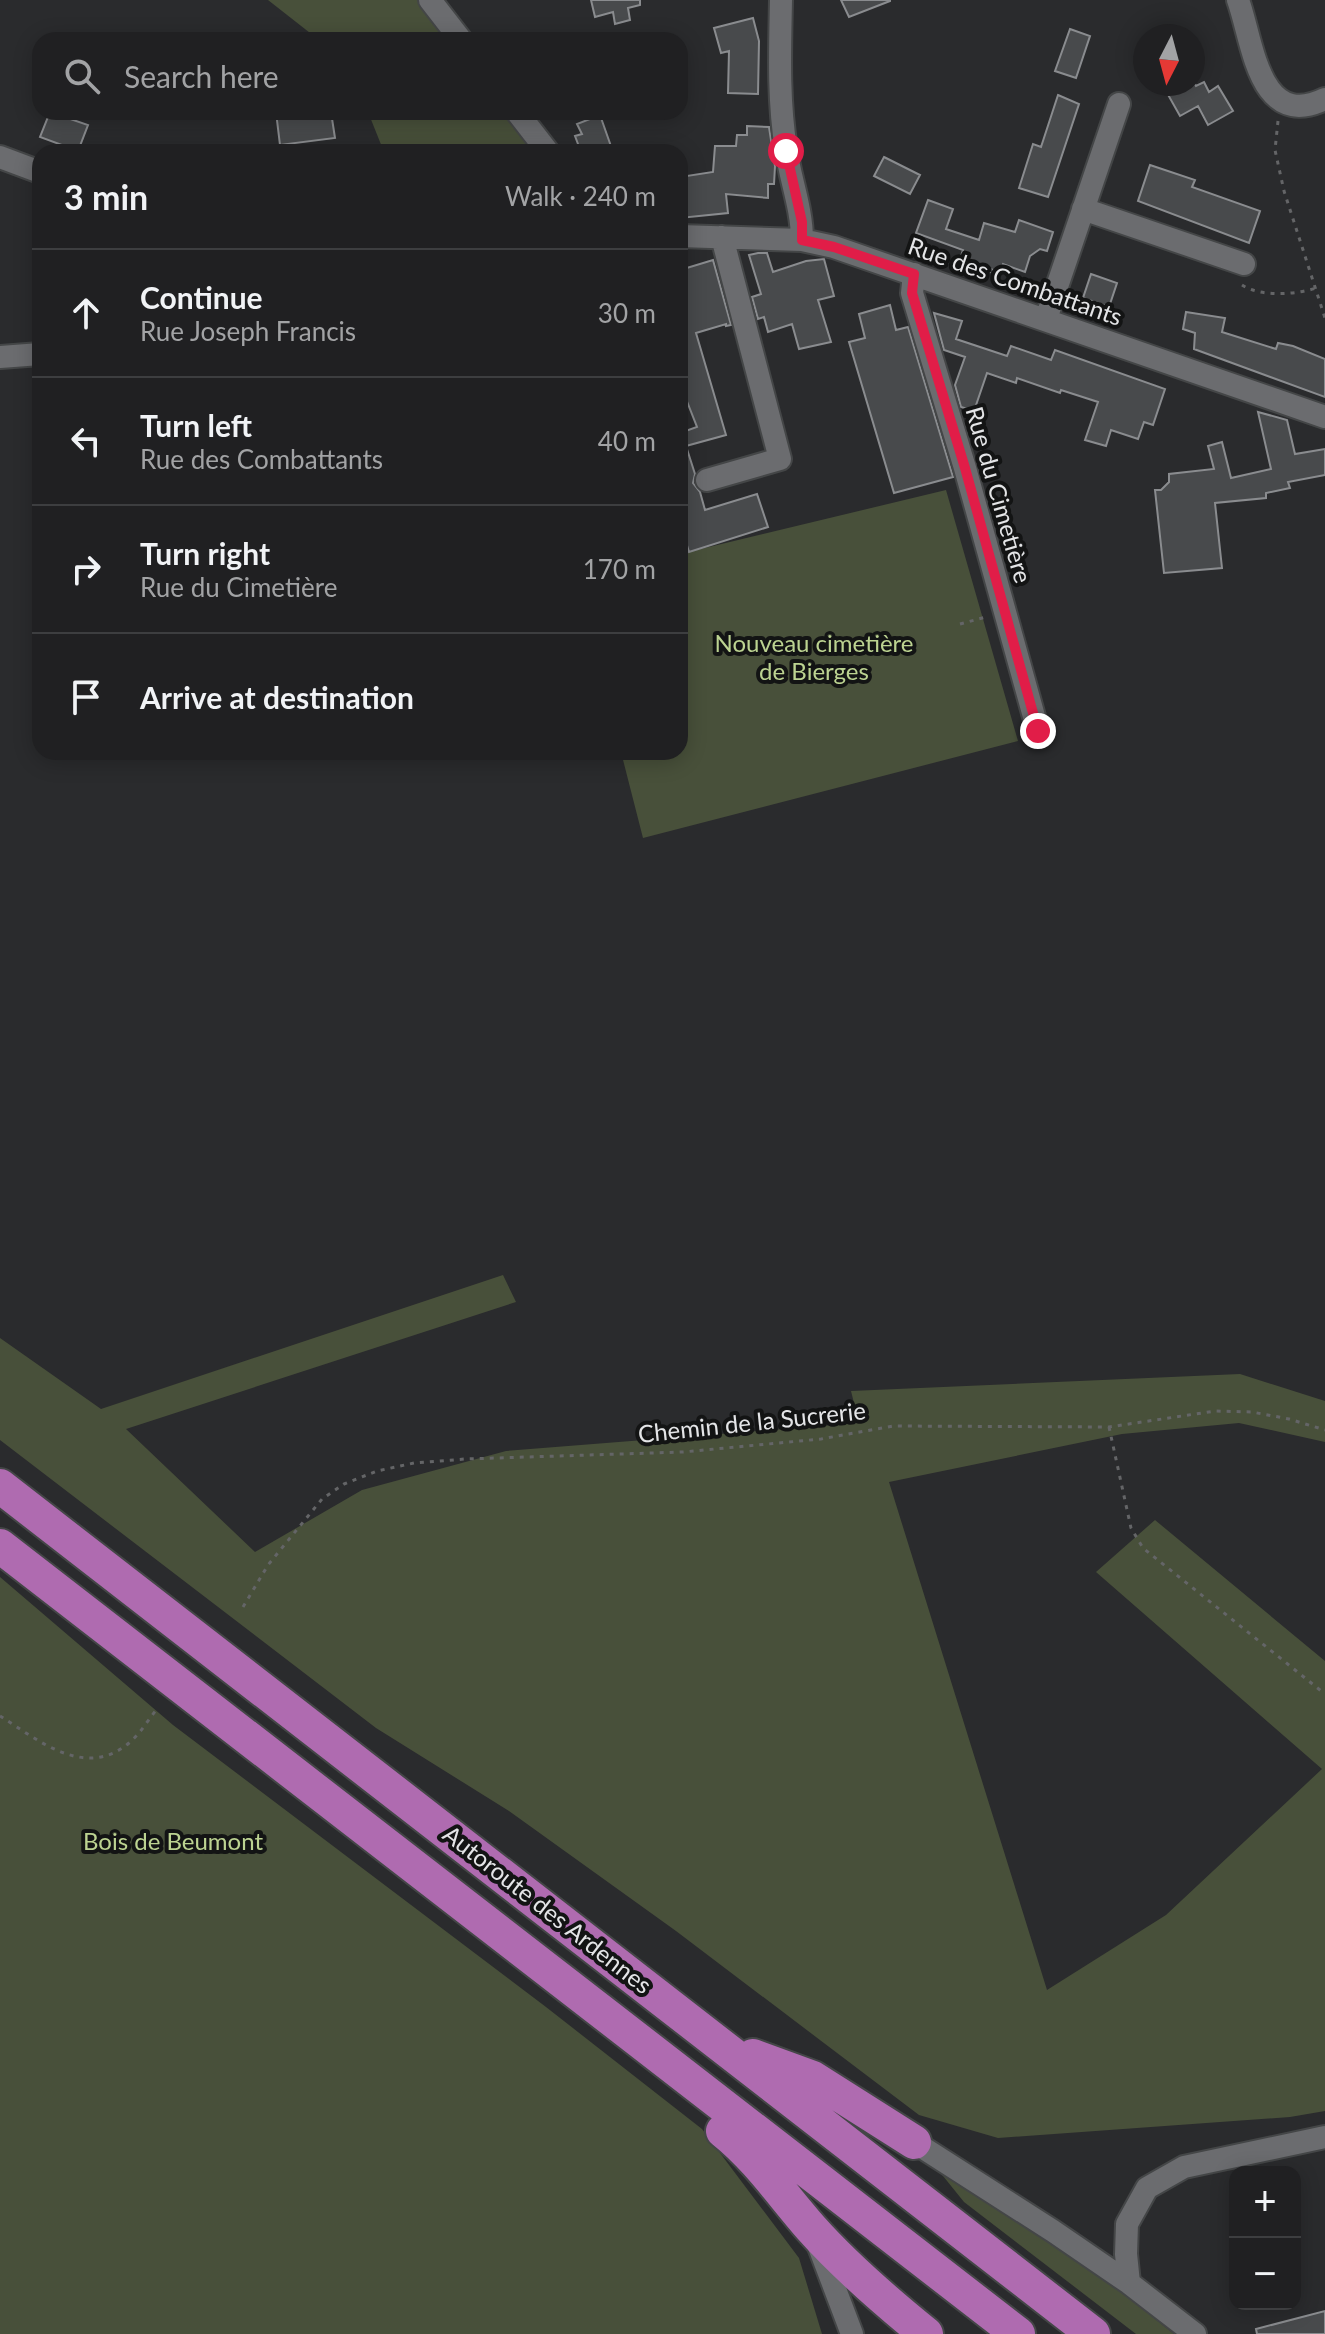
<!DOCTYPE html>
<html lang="en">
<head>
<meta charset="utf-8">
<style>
  :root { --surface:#202022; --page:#28282a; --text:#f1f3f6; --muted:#a2a3a5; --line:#3d3e40 }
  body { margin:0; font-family:Lato,sans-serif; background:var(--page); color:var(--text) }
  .controls { position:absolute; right:24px; bottom:24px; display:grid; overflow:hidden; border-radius:16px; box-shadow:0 4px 20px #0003 }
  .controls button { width:72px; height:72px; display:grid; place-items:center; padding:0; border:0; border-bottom:2px solid var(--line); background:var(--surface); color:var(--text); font:40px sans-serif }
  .compass { position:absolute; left:1133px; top:24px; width:72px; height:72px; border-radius:50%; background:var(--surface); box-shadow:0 4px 20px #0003; rotate:186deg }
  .stop { position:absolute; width:24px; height:24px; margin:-18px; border:6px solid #e11d48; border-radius:50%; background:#fff }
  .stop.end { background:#e11d48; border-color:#fff; box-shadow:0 2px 8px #0008 }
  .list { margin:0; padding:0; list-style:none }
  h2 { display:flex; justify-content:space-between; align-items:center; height:104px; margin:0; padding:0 32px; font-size:34px }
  h2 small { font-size:26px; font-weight:400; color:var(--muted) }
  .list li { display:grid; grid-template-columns:52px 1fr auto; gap:24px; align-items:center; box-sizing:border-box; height:128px; padding:0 32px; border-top:2px solid var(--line) }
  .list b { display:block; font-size:30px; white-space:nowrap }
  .list p { margin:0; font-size:26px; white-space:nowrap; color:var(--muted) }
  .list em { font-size:26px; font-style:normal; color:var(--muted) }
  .icon { flex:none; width:44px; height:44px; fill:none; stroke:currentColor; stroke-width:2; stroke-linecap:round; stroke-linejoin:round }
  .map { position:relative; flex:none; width:1325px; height:2334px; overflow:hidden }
  .search { position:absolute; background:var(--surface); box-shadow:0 4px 20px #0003; left:32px; top:32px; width:656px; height:88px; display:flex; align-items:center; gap:20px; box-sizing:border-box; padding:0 28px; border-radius:24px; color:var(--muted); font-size:30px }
  .panel { position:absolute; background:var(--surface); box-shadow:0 4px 20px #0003; left:32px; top:144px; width:656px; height:616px; border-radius:24px }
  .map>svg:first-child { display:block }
</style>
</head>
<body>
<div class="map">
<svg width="1325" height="2334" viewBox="0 0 1325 2334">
  <rect width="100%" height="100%" fill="#2a2b2d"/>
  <path fill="#48503a" d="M268,0h154l30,40h-133z
    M368,112h138l21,28v12h-143z
    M946,490l72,251 -375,97 -22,-86h59v-198z
    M503,1275l13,27 -390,127 129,123 107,-62 144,-39 353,-28 -8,-32 389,-17 85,27v41l-86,-19 -117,11 -233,48 158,508 119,-75 156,-146 -226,-197 59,-52 170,141v450l-35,6 -292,21 -79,-23 -243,-184 -167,-120 -133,-83 -376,-288v-102l101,71z
    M0,1577l173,148 373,282 156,122 97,129 23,76h-822z
    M939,2171l72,41 60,40 103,82h-38l-172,-132z"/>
  <path fill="#484a4c" stroke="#8a8c8f" stroke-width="2" d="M591,0h49v5l-12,3 2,12 -15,4 -2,-12 -18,5z
    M841,0h49v1l-41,16z
    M753,18l6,23 -1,53 -30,-1 1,-42 -8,2 -7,-25z
    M1070,29l20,7 -14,42 -21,-7z
    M1204,82l5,10 9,-6 15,25 -25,14 -10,-19 -18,10 -18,-32h33l1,2z
    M1058,95l21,9 -31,93 -29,-9 14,-44 8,3z
    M50,112l38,13 -10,26 -38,-14z
    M276,112h55l4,26 -55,7z
    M600,115l13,37h-32l-6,-16 7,-2 -5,-10z
    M747,126l22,1 6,39 -1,18h-6v14l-42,-4 2,19 -48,5v-41l33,-5 2,-26h21l1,-11h10z
    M884,157l36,18 -10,19 -36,-18z
    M1150,165l45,15 -3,7 68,24 -11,32 -111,-42z
    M928,200l25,9 -7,20 33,11 5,-17 31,9 4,-12 34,12 -6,19 -7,-2 -10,7 -5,16 -22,-8 -3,9 -9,-4 -1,3 -31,-10 4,-12 -47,-17z
    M758,253h9l6,19 33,-11 18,-2 10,37 -16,4 13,42 -32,7 -7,-25 -24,8 -4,-15 -6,2 -6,-22 9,-3 -12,-39z
    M713,260l18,65 -5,1v-2l-30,9 30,102 -40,11 9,28 -2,9 7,9 5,18 52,-16 11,33 -79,25 -9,-30v-89l17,-6 -11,-28 -6,2v-131z
    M1091,274l26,9 -8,24 -26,-9z
    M890,305l6,25 12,-3 45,150 -59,16 -45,-151 16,-4 -6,-24z
    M1186,312l39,6 -3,14 54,17 2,-6 15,3 32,13v38l-131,-48 1,-16 -12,-4z
    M934,313l28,8 -6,18 51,17 4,-10 40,14 4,-10 110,39 -12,36 -9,-3 -6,17 -27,-9 -5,16 -21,-6 13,-38 -37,-12 -1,3 -43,-15 -1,5 -29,-10 -13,38 -13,-4 -6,-22 10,-28 -21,-7z
    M1258,412l29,8 8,34 30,-5v26l-37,7 2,6 -24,5v5l-51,5 7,65 -58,5 -9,-83h6l8,-8v-8l45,-5 -6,-23 14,-4 9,36 40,-9z
    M1325,2311v23h-68l-1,-5z"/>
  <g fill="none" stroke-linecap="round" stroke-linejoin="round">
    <defs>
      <path id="minor" d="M430,0l31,40
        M781,0c-1,50 -3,99 5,149 4,30 16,59 16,91
        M1238,0c15,41 20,131 87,99
        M517,112l31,40
        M0,157l40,15
        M1083,209l161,55
        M680,236l122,4 32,7 491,170
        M914,274l-2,19 53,175 73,263
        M1046,319l73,-215
        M0,357l40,-3
        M707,480l73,-21 -58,-222
        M914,2142l139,89 76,52 66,51
        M818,2244l34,90
        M1129,2283l-3,-29 1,-30 20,-36 37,-21 141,-30"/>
      <path id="highway" d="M0,1486l1093,848
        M0,1546l1018,788
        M753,2056l60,22 101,64
        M723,2131c35,28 59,64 88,97 32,36 78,76 115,106"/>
    </defs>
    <use href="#minor" stroke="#444647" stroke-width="26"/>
    <use href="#highway" stroke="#444647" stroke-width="38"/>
    <path stroke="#646567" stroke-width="3" stroke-dasharray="4 6" stroke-linecap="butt" d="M1278,121l-3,29 9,41 41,127
      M1242,285c18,12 53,10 74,3
      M960,624l26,-7
      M1109,1427l22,101 12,20 182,146
      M243,1607l25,-42 54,-66 22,-15 33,-13 37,-8 51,-4 218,-7 138,-13 72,-13 216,1 106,-16 37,1 37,7 36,11
      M0,1716c38,24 85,64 129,27 11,-9 19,-23 28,-34"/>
    <use href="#minor" stroke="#6b6c6f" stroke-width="22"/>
    <use href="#highway" stroke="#af6bb0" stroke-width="34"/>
  </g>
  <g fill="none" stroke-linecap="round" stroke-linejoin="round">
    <path stroke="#e11d48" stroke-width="10" d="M786,151l16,71v18l32,7 80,27 -2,19 53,175 73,263"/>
  </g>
  <g text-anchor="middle" stroke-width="8" stroke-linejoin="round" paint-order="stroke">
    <g font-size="24" fill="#e4e5e7" stroke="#131414">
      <text transform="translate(1015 282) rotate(19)" y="8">Rue des Combattants</text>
      <text transform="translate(998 495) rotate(74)" y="8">Rue du Cimetière</text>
      <text transform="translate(752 1423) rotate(-6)" y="8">Chemin de la Sucrerie</text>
      <text transform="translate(547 1910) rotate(38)" y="8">Autoroute des Ardennes</text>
    </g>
    <g font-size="24" fill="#bcd391" stroke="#131414">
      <text x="814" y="652">Nouveau cimetière<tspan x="814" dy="28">de Bierges</tspan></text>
      <text x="173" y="1850">Bois de Beumont</text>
    </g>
  </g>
</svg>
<div class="controls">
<button>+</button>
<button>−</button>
</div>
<svg class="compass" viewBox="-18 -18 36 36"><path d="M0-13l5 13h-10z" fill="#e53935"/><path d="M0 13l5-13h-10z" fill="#a2a3a5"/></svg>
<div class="stop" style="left:786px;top:151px"></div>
<div class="stop end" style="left:1038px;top:731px"></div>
<div class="search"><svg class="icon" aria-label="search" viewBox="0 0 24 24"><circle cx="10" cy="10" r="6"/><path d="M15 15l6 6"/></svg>Search here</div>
<section class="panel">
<h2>3 min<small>Walk · 240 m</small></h2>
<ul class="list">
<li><svg class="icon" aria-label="ahead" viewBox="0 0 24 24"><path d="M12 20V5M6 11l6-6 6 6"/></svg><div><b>Continue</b><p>Rue Joseph Francis</p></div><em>30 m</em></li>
<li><svg class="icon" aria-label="left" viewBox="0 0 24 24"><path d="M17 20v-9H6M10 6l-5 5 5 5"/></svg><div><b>Turn left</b><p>Rue des Combattants</p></div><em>40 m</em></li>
<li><svg class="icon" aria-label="right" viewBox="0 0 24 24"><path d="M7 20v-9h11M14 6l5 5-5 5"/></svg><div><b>Turn right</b><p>Rue du Cimetière</p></div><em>170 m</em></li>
<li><svg class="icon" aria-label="arrive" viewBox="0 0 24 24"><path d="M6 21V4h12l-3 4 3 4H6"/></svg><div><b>Arrive at destination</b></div></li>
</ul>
</section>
</div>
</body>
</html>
